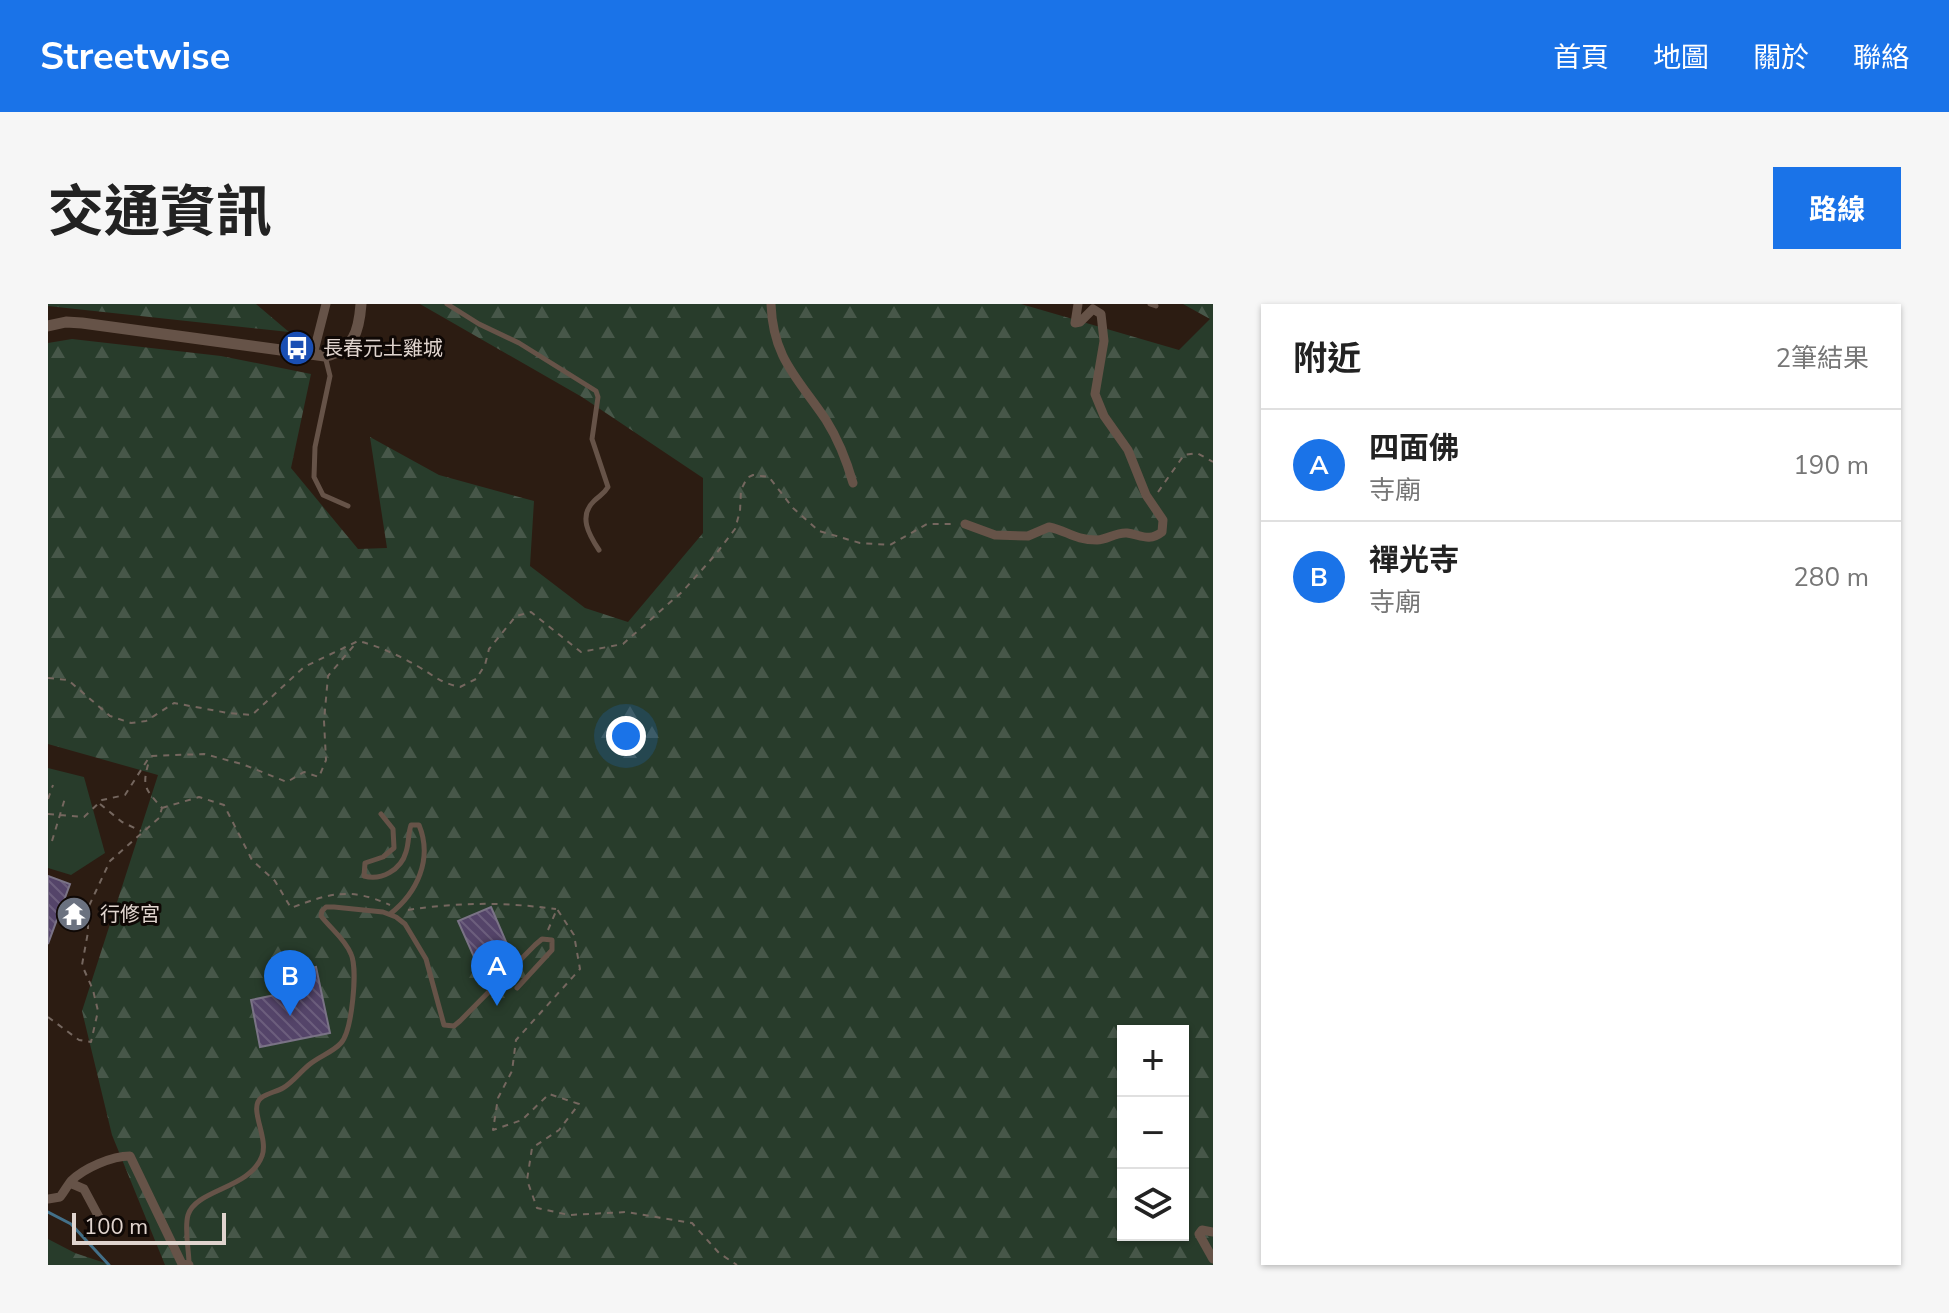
<!DOCTYPE html>
<html lang="zh-TW">
<head>
<meta charset="utf-8">
<style>
  :root { --surface:#fff; --page:#f6f6f6; --text:#222; --muted:#767676; --line:#e0e0e0; --accent:#1a73e8 }
  body { margin:0; font-family:"Nunito Sans","Noto Sans TC",sans-serif; background:var(--page); color:var(--text) }
  .controls { position:absolute; right:24px; bottom:24px; display:grid; overflow:hidden; border-radius:0px; box-shadow:0 2px 6px #0004 }
  .controls button { width:72px; height:72px; display:grid; place-items:center; padding:0; border:0; border-bottom:2px solid var(--line); background:var(--surface); color:var(--text); font:40px sans-serif }
  .scale { position:absolute; left:24px; bottom:20px; width:154px; box-sizing:border-box; padding-left:8px; border:4px solid #e0d4ce; border-top:0; font-size:22px; line-height:28px; white-space:nowrap; color:#e0d4ce; -webkit-text-stroke:6px #0f0805; paint-order:stroke }
  .you { position:absolute; left:578px; top:432px; width:28px; height:28px; margin:-20px; border:6px solid #fff; border-radius:50%; background:#1a73e8; box-shadow:0 0 0 12px #1a73e833 }
  .badge { display:grid; place-items:center; width:52px; height:52px; border-radius:50%; background:var(--accent); color:#fff; font-size:26px; font-weight:700 }
  .pin { position:absolute; translate:-50% -66px; filter:drop-shadow(0 2px 4px #0008) }
  .pin::after { content:''; position:absolute; top:42px; width:28px; height:24px; background:inherit; clip-path:polygon(0 0,100% 0,50% 100%) }
  .list { margin:0; padding:0; list-style:none }
  h2 { display:flex; justify-content:space-between; align-items:center; height:104px; margin:0; padding:0 32px; font-size:34px }
  h2 small { font-size:26px; font-weight:400; color:var(--muted) }
  .list li { display:grid; grid-template-columns:52px 1fr auto; gap:24px; align-items:center; box-sizing:border-box; height:112px; padding:0 32px; border-top:2px solid var(--line) }
  .list b { display:block; font-size:30px; white-space:nowrap }
  .list p { margin:0; font-size:26px; white-space:nowrap; color:var(--muted) }
  .list em { font-size:26px; font-style:normal; color:var(--muted) }
  .icon { flex:none; width:44px; height:44px; fill:none; stroke:currentColor; stroke-width:2; stroke-linecap:round; stroke-linejoin:round }
  .map { position:relative; flex:none; width:1165px; height:961px; overflow:hidden; border-radius:0px }
  header { display:flex; align-items:center; gap:48px; box-sizing:border-box; height:112px; padding:0 40px; background:var(--accent); color:#fff }
  header strong { font-size:38px }
  nav { display:flex; gap:44px; margin-inline-start:auto; font-size:28px }
  .intro { display:flex; align-items:center; justify-content:space-between; box-sizing:border-box; height:192px; padding:0 48px }
  h1 { margin:0; font-size:56px }
  .button { padding:20px 36px; border-radius:0px; background:var(--accent); color:#fff; font-size:28px; font-weight:700 }
  main { display:flex; gap:48px; padding:0 48px }
  aside { flex:1; background:var(--surface); border-radius:0px; box-shadow:0 2px 6px #0004 }
  .map>svg:first-child { display:block }
</style>
</head>
<body>
<header>
<strong>Streetwise</strong>
<nav><a>首頁</a><a>地圖</a><a>關於</a><a>聯絡</a></nav>
</header>
<div class="intro"><h1>交通資訊</h1><a class="button">路線</a></div>
<main>
<div class="map">
<svg width="1165" height="961" viewBox="0 0 1165 961">
  <defs>
    <pattern id="forest-firs" width="22" height="20" patternUnits="userSpaceOnUse" patternTransform="scale(2)"><rect width="22" height="20" fill="#283c2b"/><path d="M5 1l3.5 6h-7zM16 11l3.5 6h-7z" fill="#475749"/></pattern>
    <pattern id="building-back-hatch" width="6" height="6" patternUnits="userSpaceOnUse" patternTransform="scale(2)"><rect width="6" height="6" fill="#544469"/><path d="M-1 5l2 2M0 0l6 6M5-1l2 2" fill="none" stroke="#6c5e7d"/></pattern>
  </defs>
  <rect width="100%" height="100%" fill="#2c1c12"/>
  <path fill="url(#forest-firs)" fill-rule="evenodd" d="M0,0h208l33,28 -241,-26z
    M372,0h601l158,46 31,-31 -27,-15h30v961h-1048l-53,-130 -30,-124 76,-236 -110,-31v-401l24,-4 149,17 90,18 -20,94 67,81 29,-1 -17,-111 69,38 95,26 -4,65 55,42 43,14 75,-89v-55l-121,-81zM1075,727h60v204h-60z
    M0,935l27,14 36,12h-63z"/>
  <path fill="#283c2b" d="M0,464l36,9 21,76 -34,22 -23,-7z"/>
  <g fill="none" stroke-linecap="round" stroke-linejoin="round">
    <path stroke="#437089" stroke-width="3" d="M0,908l23,12 38,41"/>
  </g>
  <path fill="url(#building-back-hatch)" stroke="#7a7386" stroke-width="2" d="M0,572l22,8 -22,60z
    M443,603l19,44 -32,15 -20,-45z
    M268,663l14,66 -70,14 -9,-47 24,-5 -4,-19z"/>
  <g fill="none" stroke-linecap="round" stroke-linejoin="round">
    <path stroke="#75675f" stroke-width="2" stroke-dasharray="6 6" stroke-linecap="butt" d="M1110,188l26,-37 13,-2 16,9
      M0,374l20,2 42,36 21,7 15,-2 28,-18 54,10 24,2 52,-48 54,-26c21,5 42,15 61,26 17,10 20,15 41,20l16,-8 9,-14 4,-16 27,-33 15,-4 50,40 42,-8 60,-53 33,-37 19,-25 5,-18 1,-21 6,-12 6,-3 16,2 24,31 26,23 41,12 30,2 37,-21h27
      M0,495l5,-14
      M52,500l22,18 19,9
      M114,504l37,-11 25,8 28,55 23,21 16,27c39,-15 59,-21 99,-3
      M0,510l36,3 18,-17 23,-5 25,-39 54,-2 38,10 45,18 17,-10 15,5 7,-17 -2,-39 4,-45 28,-33
      M4,537l14,-46
      M360,606c53,-8 94,-8 148,-1
      M500,626l9,-21 17,26 6,34 -64,71 -4,31 -14,27 -5,32 29,-10 27,-26 30,10 -20,26 -27,18 -5,32 10,28 32,7 58,-3 65,11 27,30 18,12
      M0,713l31,23 12,2 7,-31 -5,-21 -11,-25 6,-33v-24l22,-47 49,-43 3,-10c-18,-20 -20,-22 -13,-47"/>
    <path stroke="#665348" stroke-width="5" d="M399,0l32,20 40,19 77,48 2,6 -6,42 16,48c-4,7 -8,8 -14,14 -16,15 -5,34 5,49
      M1102,0l6,2
      M277,52l5,20 -15,71 -1,30 9,18 25,11
      M333,510l12,15 1,19 -11,9 -18,6 -1,13c17,5 37,-6 42,-24 3,-9 2,-18 5,-27h8c14,34 -2,68 -29,89
      M141,960c0,-15 -5,-35 -1,-49 8,-26 62,-26 74,-59 7,-18 -14,-48 -1,-58 6,-5 15,-6 22,-10 10,-6 18,-17 27,-24 10,-8 23,-12 31,-21 11,-12 17,-74 10,-89 -6,-15 -20,-25 -30,-38l1,-5 4,-4h8l49,5 13,5 9,7 21,35 18,66 10,1 6,-5 75,-76 7,-6 10,1v10l-35,38"/>
    <path stroke="#665348" stroke-width="9" d="M723,0c2,55 27,74 55,116 12,19 21,42 27,63
      M265,51l13,-51
      M917,220l30,11 33,1 21,-9c19,4 25,13 48,13 10,0 19,-8 30,-7 14,2 22,9 35,-1l1,-12 -17,-25 -18,-45 -24,-34 -9,-22 9,-53 -3,-27 -8,-5 -13,13 -5,1 3,-19
      M22,879l14,6 15,28
      M0,895l12,-2c4,-5 7,-11 11,-16 13,-13 41,-25 59,-25l52,108 7,1
      M1165,928l-11,-2 -3,4 14,25"/>
    <path stroke="#665348" stroke-width="11" d="M0,22l18,-4 16,1 243,33c29,-6 34,-25 36,-52"/>
  </g>
  <defs>
    <symbol id="bus-disc" viewBox="-11 -11 22 22"><circle r="9.5" fill="#1a4fb4" stroke="#0f0805"/><path d="M-5-6H5V4H4V6H2V4H-2V6H-4V4H-5ZM-3.5-4V0h7V-4ZM-3.5 1.2v1.5H-2V1.2ZM2 1.2v1.5H3.5V1.2Z" fill="#fff"/></symbol>
    <symbol id="temple-disc" viewBox="-11 -11 22 22"><circle r="9.5" fill="#6b7280" stroke="#0f0805"/><path d="M0-6L5-2H3V0L6.5 2.5H4V6H1.5V3h-3V6H-4V2.5H-6.5L-3 0V-2H-5Z" fill="#fff"/></symbol>
  </defs>
  <g fill-rule="evenodd">
    <use href="#bus-disc" x="229" y="24" width="40" height="40"/>
    <use href="#temple-disc" x="6" y="590" width="40" height="40"/>
  </g>
  <g text-anchor="middle" stroke-width="6" stroke-linejoin="round" paint-order="stroke">
    <g font-size="20" fill="#e0d4ce" stroke="#0f0805" text-anchor="start">
      <text x="275" y="51">長春元土雞城</text>
      <text x="52" y="617">行修宮</text>
    </g>
  </g>
</svg>
<div class="controls">
<button>+</button>
<button>−</button>
<button><svg class="icon" aria-label="layers" viewBox="0 0 24 24"><path d="M12 4l9 5-9 5-9-5zM3 14l9 5 9-5"/></svg></button>
</div>
<div class="scale">100 m</div>
<div class="you"></div>
<div class="pin badge" style="left:449px;top:702px">A</div>
<div class="pin badge" style="left:242px;top:712px">B</div>
</div>
<aside>
<h2>附近<small>2筆結果</small></h2>
<ul class="list">
<li><span class="badge">A</span><div><b>四面佛</b><p>寺廟</p></div><em>190 m</em></li>
<li><span class="badge">B</span><div><b>禪光寺</b><p>寺廟</p></div><em>280 m</em></li>
</ul>
</aside>
</main>
</body>
</html>
